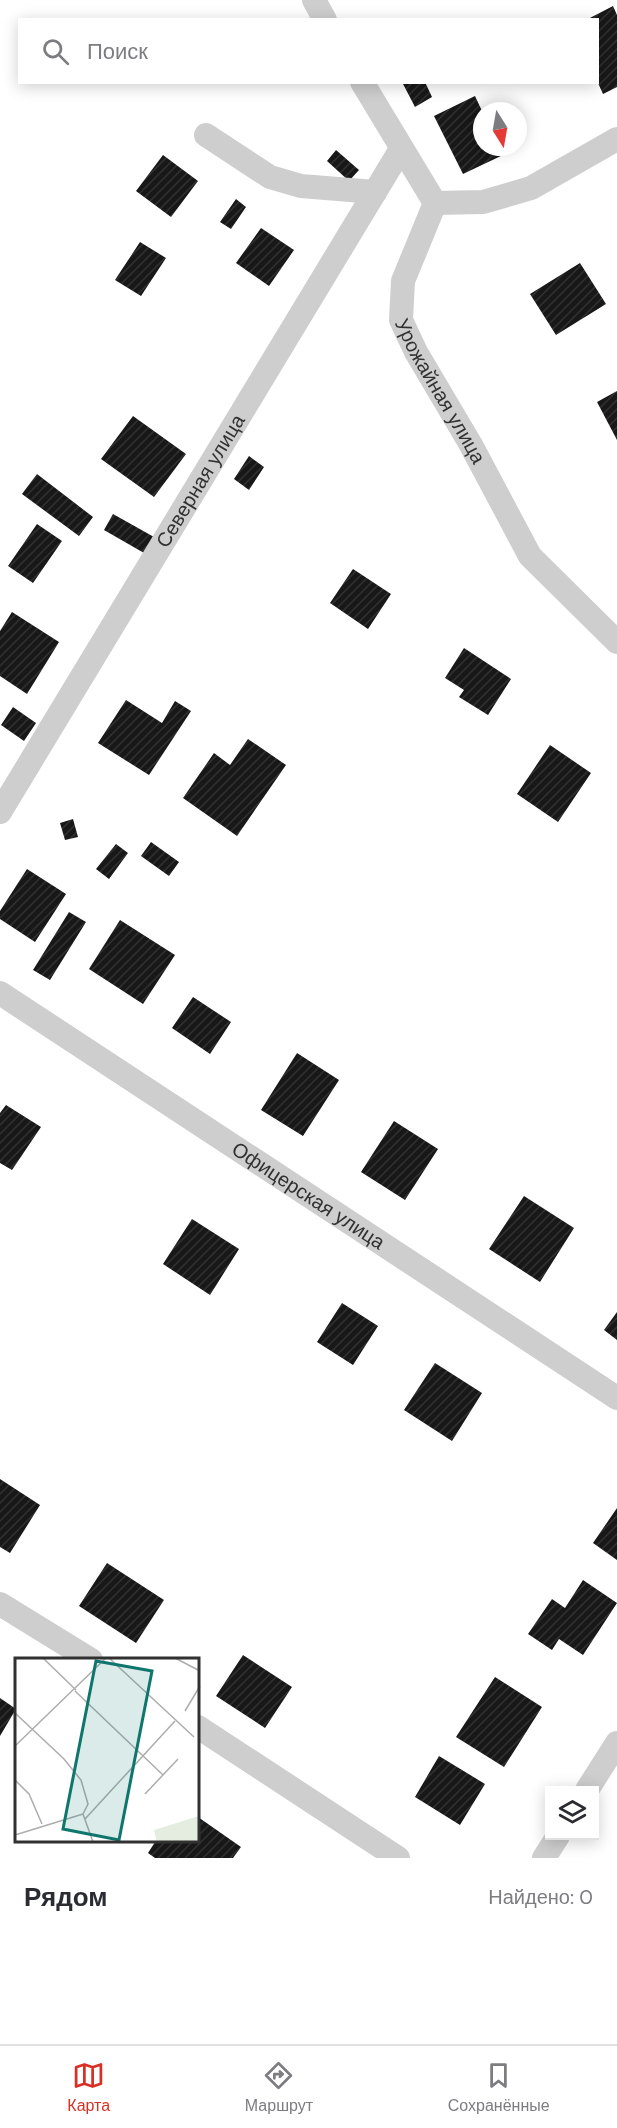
<!DOCTYPE html>
<html lang="ru">
<head>
<meta charset="utf-8">
<style>
  :root { --surface:#fff; --page:#f2f2f3; --text:#2b2b33; --muted:#7c7c81; --line:#e1e1e2; --accent:#d93025 }
  body { margin:0; font-family:"DM Sans",sans-serif; background:var(--page); color:var(--text) }
  .controls { position:absolute; right:18px; bottom:18px; display:grid; overflow:hidden; border-radius:0px; box-shadow:0 3px 15px #0003 }
  .controls button { width:54px; height:54px; display:grid; place-items:center; padding:0; border:0; border-bottom:2px solid var(--line); background:var(--surface); color:var(--text); font:30px sans-serif }
  .compass { position:absolute; left:473px; top:102px; width:54px; height:54px; border-radius:50%; background:var(--surface); box-shadow:0 3px 15px #0003; rotate:169deg }
  .list { margin:0; padding:0; list-style:none }
  h2 { display:flex; justify-content:space-between; align-items:center; height:78px; margin:0; padding:0 24px; font-size:26px }
  h2 small { font-size:20px; font-weight:400; color:var(--muted) }
  .icon { flex:none; width:33px; height:33px; fill:none; stroke:currentColor; stroke-width:2; stroke-linecap:round; stroke-linejoin:round }
  .map { position:relative; flex:none; width:617px; height:1858px; overflow:hidden }
  .search { position:absolute; background:var(--surface); box-shadow:0 3px 15px #0003; left:18px; right:18px; top:18px; height:66px; display:flex; align-items:center; gap:15px; box-sizing:border-box; padding:0 21px; border-radius:0px; color:var(--muted); font-size:22px }
  .sheet { height:186px; background:var(--surface) }
  nav { display:flex; justify-content:space-around; align-items:center; box-sizing:border-box; height:84px; border-top:2px solid var(--line); background:var(--surface); font-size:16px; color:var(--muted) }
  nav a { display:grid; justify-items:center; gap:3px }
  nav .on { color:var(--accent) }
  .map>svg:first-child { display:block }
</style>
</head>
<body>
<div class="map">
<svg width="617" height="1858" viewBox="0 0 617 1858">
  <defs>
    <pattern id="building-hatch" width="6" height="6" patternUnits="userSpaceOnUse" patternTransform="scale(1.5)"><rect width="6" height="6" fill="#181818"/><path d="M-1 1l2-2M0 6l6-6M5 7l2-2" fill="none" stroke="#313131"/></pattern>
  </defs>
  <rect width="100%" height="100%" fill="#fff"/>
  <path fill="url(#building-hatch)" d="M613,6l4,9v72l-14,7 -5,-11v-63h-12z
    M402,82h23l7,15 -17,10z
    M475,96l7,15v36h17l4,8 -40,19 -29,-58z
    M336,150l23,20 -10,11 -22,-20z
    M163,155l35,26 -27,36 -35,-26z
    M236,199l10,8 -15,22 -11,-7z
    M261,228l33,22 -25,36 -33,-23z
    M140,242l26,16 -25,38 -26,-16z
    M580,263l26,41 -50,31 -26,-41z
    M617,391v49l-20,-38z
    M133,416l53,38 -32,43 -53,-38z
    M249,456l15,11 -15,23 -15,-11z
    M37,474l56,43 -14,19 -57,-42z
    M113,514l41,23 -10,16 -40,-23z
    M37,524l25,17 -29,42 -25,-17z
    M353,569l38,25 -23,35 -38,-26z
    M12,612l47,30 -32,52 -27,-18v-45z
    M464,648l47,31 -23,36 -29,-18 5,-7 -19,-12z
    M126,700l36,23 13,-22 16,10 -42,64 -51,-32z
    M13,707l23,16 -12,18 -23,-16z
    M248,739l38,26 -49,71 -54,-38 31,-45 16,12z
    M550,745l41,28 -33,49 -41,-28z
    M73,819l5,18 -13,3 -5,-17z
    M151,842l28,20 -10,14 -28,-20z
    M116,844l12,9 -19,26 -13,-10z
    M27,869l39,25 -31,48 -35,-23v-8z
    M69,912l17,10 -36,58 -17,-10z
    M120,920l55,35 -32,49 -54,-35z
    M193,997l38,25 -21,32 -38,-26z
    M297,1053l42,27 -36,56 -42,-26z
    M6,1105l35,22 -29,43 -12,-7v-50z
    M394,1121l44,28 -33,51 -44,-28z
    M524,1196l50,32 -34,54 -51,-33z
    M192,1219l47,30 -29,46 -47,-31z
    M342,1303l36,23 -25,39 -36,-23z
    M617,1312v28l-13,-10z
    M435,1363l47,30 -30,48 -48,-31z
    M0,1479l40,26 -30,48 -10,-6z
    M617,1508v52l-24,-17z
    M107,1563l57,37 -28,43 -57,-37z
    M583,1580l34,23 -34,52 -24,-16 -7,11 -24,-16 24,-35 13,9z
    M243,1655l49,32 -27,41 -49,-32z
    M495,1677l47,30 -38,60 -48,-30z
    M0,1698l16,11 -16,27z
    M439,1756l46,28 -25,41 -45,-28z
    M198,1817l43,30 -8,11h-78l-7,-5 7,-11h43z"/>
  <g fill="none" stroke-linecap="round" stroke-linejoin="round">
    <g stroke="#cecece" stroke-width="24">
      <path d="M314,0l11,20"/>
      <path id="s1" d="M362,82l73,121 -32,78 -2,39 15,32 55,93 59,111 87,86"/>
      <path d="M206,135l64,42 31,9 74,6"/>
      <path d="M435,203l48,-1 48,-14 86,-49"/>
      <path id="s2" d="M0,812l401,-663"/>
      <path id="s3" d="M0,993l617,405"/>
      <path d="M0,1604l91,56"/>
      <path d="M198,1727l200,131"/>
      <path d="M587,1790l30,-47"/>
      <path d="M544,1858l14,-22"/>
    </g>
  </g>
  <g text-anchor="middle" stroke-width="6" stroke-linejoin="round" paint-order="stroke">
    <g font-size="20" fill="#313131" stroke="#fff">
      <text dy="7" stroke="none"><textPath href="#s1" startOffset="346">Урожайная улица</textPath></text>
      <text dy="7" stroke="none"><textPath href="#s2" startOffset="387">Северная улица</textPath></text>
      <text dy="7" stroke="none"><textPath href="#s3" startOffset="369">Офицерская улица</textPath></text>
    </g>
  </g>
  <g transform="translate(15 1658)">
    <rect width="184" height="184" fill="#fff"/>
    <path d="M184,158v26h-42l-3,-12z" fill="#e4eddf"/>
    <path fill="none" stroke="#adadad" stroke-width="1.5" d="M28,0l33,32M94,0l85,79M160,0l25,13M60,33l88,84M170,53l15,-25M0,55l49,46 17,21 7,24 -5,10 10,28M0,88l91,-88M0,122l14,14 13,30M130,136l33,-35M70,161l90,-98M0,177l68,-21"/>
    <path fill="#0f766e" fill-opacity="0.15" stroke="#0f766e" stroke-width="3" d="M81,3l56,10 -33,169 -56,-11z"/>
    <rect width="184" height="184" fill="none" stroke="#313131" stroke-width="3"/>
  </g>
</svg>
<div class="controls">
<button><svg class="icon" aria-label="layers" viewBox="0 0 24 24"><path d="M12 4l9 5-9 5-9-5zM3 14l9 5 9-5"/></svg></button>
</div>
<svg class="compass" viewBox="-18 -18 36 36"><path d="M0-13l5 13h-10z" fill="#e53935"/><path d="M0 13l5-13h-10z" fill="#7c7c81"/></svg>
<div class="search"><svg class="icon" aria-label="search" viewBox="0 0 24 24"><circle cx="10" cy="10" r="6"/><path d="M15 15l6 6"/></svg>Поиск</div>
</div>
<section class="sheet">
<h2>Рядом<small>Найдено: 0</small></h2>
<ul class="list">
</ul>
</section>
<nav>
<a class="on"><svg class="icon" aria-label="map" viewBox="0 0 24 24"><path d="M3 6l6-2 6 2 6-2v14l-6 2-6-2-6 2zM9 4v14M15 6v14"/></svg>Карта</a>
<a><svg class="icon" aria-label="directions" viewBox="0 0 24 24"><path d="M12 3l9 9-9 9-9-9zM9 14v-3h6M13 9l2 2-2 2"/></svg>Маршрут</a>
<a><svg class="icon" aria-label="saved" viewBox="0 0 24 24"><path d="M7 4h10v16l-5-4-5 4z"/></svg>Сохранённые</a>
</nav>
</body>
</html>
